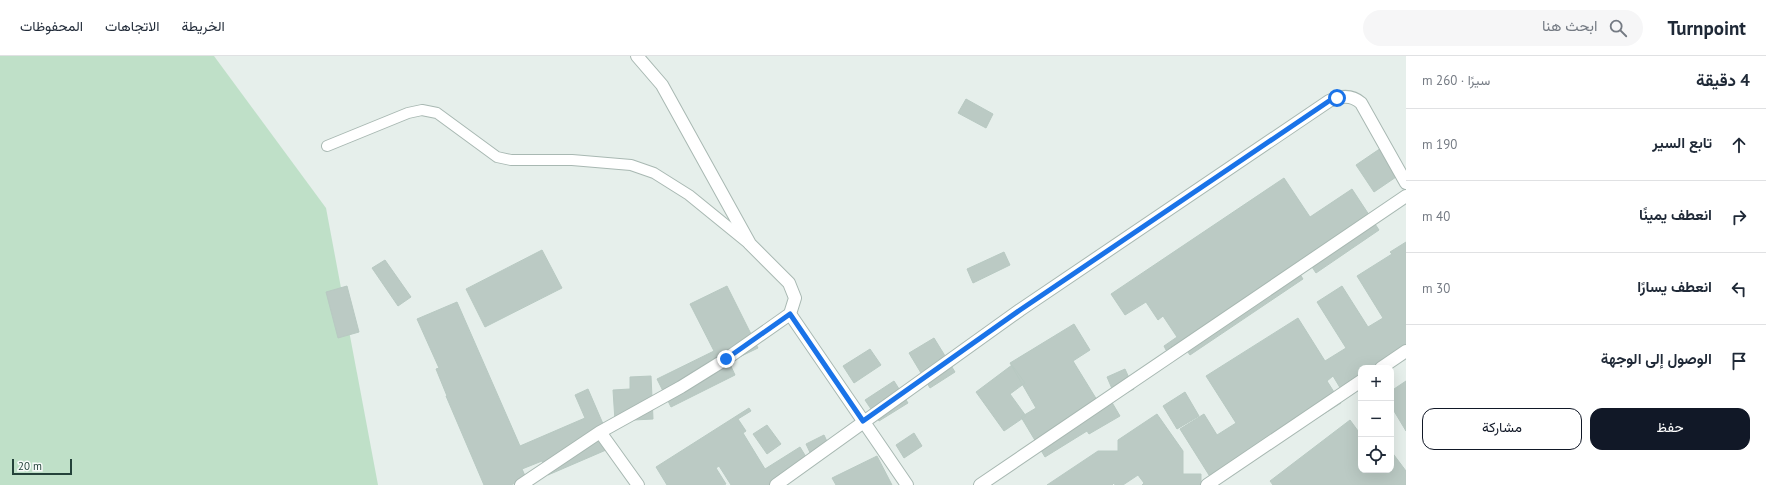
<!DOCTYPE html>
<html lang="ar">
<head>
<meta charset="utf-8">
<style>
  :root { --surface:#fff; --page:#f6f6f7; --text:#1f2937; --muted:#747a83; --line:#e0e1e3; --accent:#111827 }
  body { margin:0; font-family:"PT Sans",Vazirmatn,sans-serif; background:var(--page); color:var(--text); direction:rtl }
  .controls { position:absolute; right:12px; bottom:12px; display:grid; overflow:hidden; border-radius:8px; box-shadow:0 4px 16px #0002 }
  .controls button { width:36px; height:36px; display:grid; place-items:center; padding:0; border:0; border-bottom:1px solid var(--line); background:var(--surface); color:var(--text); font:20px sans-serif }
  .scale { position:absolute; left:12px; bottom:10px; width:60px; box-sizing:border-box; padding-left:4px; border:2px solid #24423a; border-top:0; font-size:11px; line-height:14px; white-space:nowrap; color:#24423a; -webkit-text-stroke:3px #f7fbf9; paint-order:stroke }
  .stop { position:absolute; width:12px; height:12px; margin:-9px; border:3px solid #1a73e8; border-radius:50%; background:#fff }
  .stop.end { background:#1a73e8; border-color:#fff; box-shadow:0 1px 4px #0008 }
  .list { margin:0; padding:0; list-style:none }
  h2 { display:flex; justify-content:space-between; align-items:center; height:52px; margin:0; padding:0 16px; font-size:17px }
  h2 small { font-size:13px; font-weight:400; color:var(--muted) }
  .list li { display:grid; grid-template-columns:26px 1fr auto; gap:12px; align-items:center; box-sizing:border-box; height:72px; padding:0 16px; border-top:1px solid var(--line) }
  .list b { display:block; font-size:15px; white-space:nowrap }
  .list em { font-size:13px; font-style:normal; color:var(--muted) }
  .actions { display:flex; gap:8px; padding:12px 16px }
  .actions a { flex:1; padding:9px 0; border:1px solid var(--accent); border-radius:12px; text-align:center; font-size:14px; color:var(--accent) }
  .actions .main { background:var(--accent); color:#fff }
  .icon { flex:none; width:22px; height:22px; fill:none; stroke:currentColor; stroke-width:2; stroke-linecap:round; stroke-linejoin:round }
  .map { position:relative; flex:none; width:1406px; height:429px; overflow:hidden; direction:ltr }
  header { display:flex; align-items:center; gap:24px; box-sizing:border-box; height:56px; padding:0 20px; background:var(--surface); border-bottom:1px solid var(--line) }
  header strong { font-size:19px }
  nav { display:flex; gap:22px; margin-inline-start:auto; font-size:14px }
  .search { width:280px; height:36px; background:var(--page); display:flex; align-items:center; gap:10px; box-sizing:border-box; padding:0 14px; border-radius:22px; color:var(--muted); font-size:15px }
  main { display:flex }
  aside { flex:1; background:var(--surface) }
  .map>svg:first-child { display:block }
</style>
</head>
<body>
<header>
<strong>Turnpoint</strong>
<div class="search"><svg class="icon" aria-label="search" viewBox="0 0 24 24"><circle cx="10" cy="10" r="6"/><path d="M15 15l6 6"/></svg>ابحث هنا</div>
<nav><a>الخريطة</a><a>الاتجاهات</a><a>المحفوظات</a></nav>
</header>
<main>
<aside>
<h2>4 دقيقة<small>سيرًا · 260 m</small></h2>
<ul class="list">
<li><svg class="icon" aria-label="ahead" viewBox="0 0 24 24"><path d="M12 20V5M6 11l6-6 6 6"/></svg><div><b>تابع السير</b></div><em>190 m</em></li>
<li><svg class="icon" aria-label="right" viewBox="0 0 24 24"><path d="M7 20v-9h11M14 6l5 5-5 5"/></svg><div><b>انعطف يمينًا</b></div><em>40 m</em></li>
<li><svg class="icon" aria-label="left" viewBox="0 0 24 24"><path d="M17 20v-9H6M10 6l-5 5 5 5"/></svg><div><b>انعطف يسارًا</b></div><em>30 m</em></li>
<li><svg class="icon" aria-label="arrive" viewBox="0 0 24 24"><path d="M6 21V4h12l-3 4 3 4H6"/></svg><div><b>الوصول إلى الوجهة</b></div></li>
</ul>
<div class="actions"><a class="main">حفظ</a><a>مشاركة</a></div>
</aside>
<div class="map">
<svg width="1406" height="429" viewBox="0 0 1406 429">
  <rect width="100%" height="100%" fill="#e6efeb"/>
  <path fill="#bfe0c8" d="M0,0h214l112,152 52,277h-378z"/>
  <path fill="#bbcac4" stroke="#b8c9c2" d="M966,43l27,15 -7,14 -28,-15z
    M1381,92l18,27 -25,17 -18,-27z
    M1284,122l26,39 42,-28 27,41 -63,43 -8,-12 -12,7 7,11 -113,76 -10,-14 -14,9 -2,-4 13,-9 -14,-21 -5,4 -12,-18 -21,13 -14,-21z
    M1406,186v116l-16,10h-29v18l-16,10 -12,-20 -6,5 14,22 -127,80 -34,-54 24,-15 13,21 19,-12 -30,-47 92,-58 27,43 21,-13 -29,-46 25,-16 26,41 15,-9 -26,-42 35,-22 -2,-2z
    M542,194l20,38 -77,39 -19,-38z
    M1004,196l6,13 -37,18 -6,-14z
    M385,204l26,37 -13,9 -26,-38z
    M347,230l12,46 -21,6 -12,-46z
    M727,230l31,62 -29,14 6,13 -64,32 -14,-28 57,-28 -24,-47z
    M457,246l63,144 65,-28 -10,-23 13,-6 25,58 -65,28 -6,-14 -20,8 4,9 -15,7h-27l-38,-89h1l-11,-27 3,-1 -22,-49z
    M1074,268l16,26 -17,11 24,39 10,-6 13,22 -31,18 -2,-3 -42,26 -24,-40 15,-9 -26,-45z
    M934,282l21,34 -25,16 -21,-35z
    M870,293l11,16 -27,18 -11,-17z
    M1012,309l13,18 -15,11 16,22 -22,15 -28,-39z
    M1125,313l9,20 -18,9 -9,-21z
    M651,320l2,43 -38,2 -2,-31 17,-1v-12z
    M894,325l14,22 -29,18 -14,-21z
    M1406,325v50l-15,-25v-15z
    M1185,336l14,24 -22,13 -14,-23z
    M749,352l2,3 -13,8 8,12 -3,2 22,36 35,-22 11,18 -30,20h-50l-12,-19 -3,2 10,16 -2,1h-57l-11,-18z
    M1157,358l26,37v23h18v11h-59l2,-2 -6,-8 -15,10h-8l-1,-2 -2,2h-65l51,-34h20v-11z
    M1350,364l11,15v35h30v-19l15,20v14h-133l-3,-4z
    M767,369l14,19 -14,10 -14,-20z
    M914,377l8,13 -18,12 -8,-13z
    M824,379l8,17 -18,9 -8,-17z
    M877,400l15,29h-56l-4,-7z"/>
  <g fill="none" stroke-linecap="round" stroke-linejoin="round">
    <defs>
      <path id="lane" d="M327,90l81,-33 14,-3 15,3 60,44 14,3h61l59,5 23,8 35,22 59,48"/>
      <path id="street" d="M790,258l117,171
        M1381,312l25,-17
        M600,376l38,53
        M521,429l79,-53 81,-45 45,-28 64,-45 5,-16 -6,-15 -39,-39 -88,-159 -25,-29
        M776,429l244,-175 309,-209c11,-5 22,-7 32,2l45,80
        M980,429l426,-289
        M1207,429l154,-104"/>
    </defs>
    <use href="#lane" stroke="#a8b8b2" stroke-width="12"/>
    <use href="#street" stroke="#a8b8b2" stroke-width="14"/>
    <use href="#lane" stroke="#fff" stroke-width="10"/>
    <use href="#street" stroke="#fff" stroke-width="12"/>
  </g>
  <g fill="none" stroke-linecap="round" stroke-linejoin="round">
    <path stroke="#1a73e8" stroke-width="5" d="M726,303l64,-45 73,107 157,-111 309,-209 8,-3"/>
  </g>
</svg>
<div class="controls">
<button>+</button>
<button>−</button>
<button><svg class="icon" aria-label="locate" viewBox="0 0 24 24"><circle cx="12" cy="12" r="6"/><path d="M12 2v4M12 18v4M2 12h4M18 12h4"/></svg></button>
</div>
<div class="scale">20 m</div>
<div class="stop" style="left:1337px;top:42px"></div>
<div class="stop end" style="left:726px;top:303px"></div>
</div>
</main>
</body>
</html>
